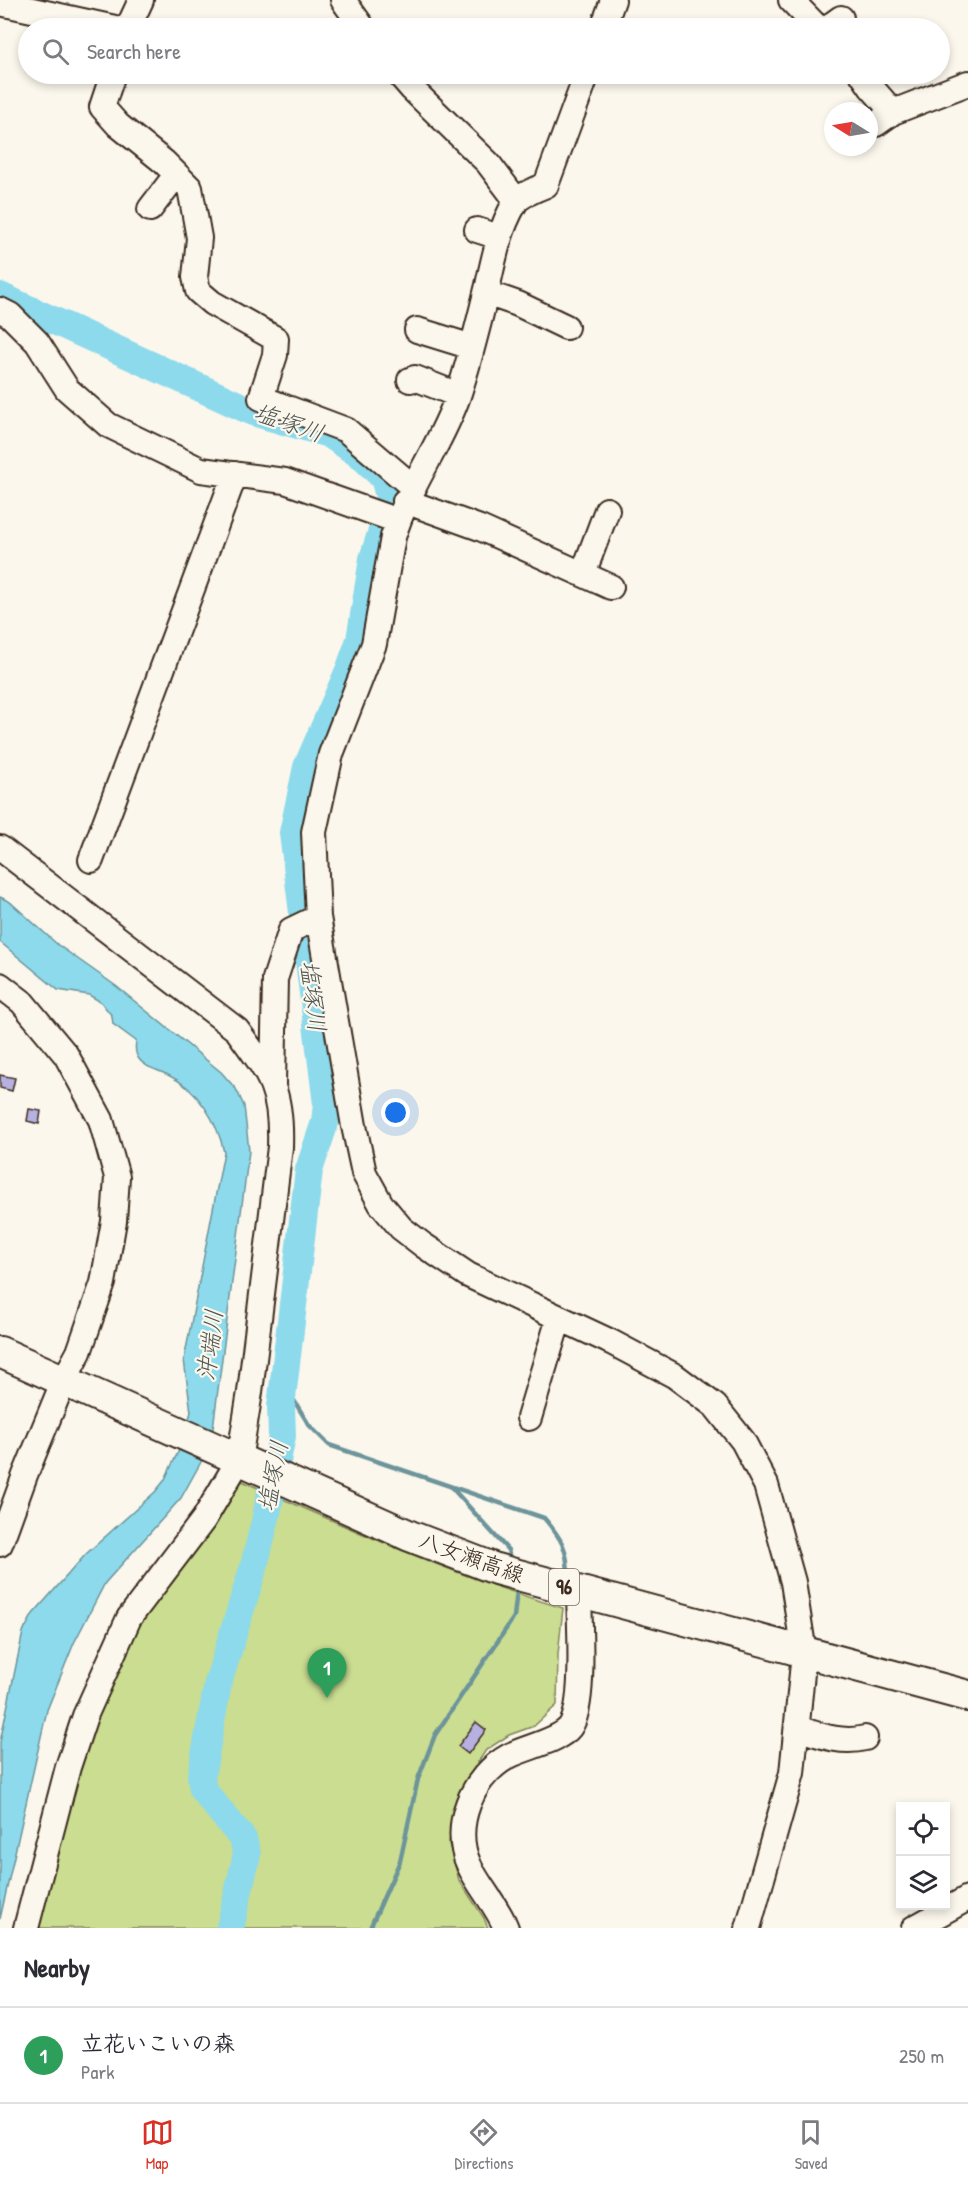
<!DOCTYPE html>
<html lang="en">
<head>
<meta charset="utf-8">
<style>
  :root { --surface:#fff; --page:#f2f2f3; --text:#2b2b33; --muted:#7c7c81; --line:#e1e1e2; --accent:#d93025 }
  body { margin:0; font-family:"Patrick Hand","Klee One",sans-serif; background:var(--page); color:var(--text) }
  .controls { position:absolute; right:18px; bottom:18px; display:grid; overflow:hidden; border-radius:0px; box-shadow:0 3px 9px #0003 }
  .controls button { width:54px; height:54px; display:grid; place-items:center; padding:0; border:0; border-bottom:2px solid var(--line); background:var(--surface); color:var(--text); font:30px sans-serif }
  .compass { position:absolute; left:824px; top:102px; width:54px; height:54px; border-radius:50%; background:var(--surface); box-shadow:0 3px 9px #0003; rotate:281deg }
  .you { position:absolute; left:396px; top:1113px; width:21px; height:21px; margin:-15px; border:4px solid #fff; border-radius:50%; background:#1a73e8; box-shadow:0 0 0 9px #1a73e833 }
  .badge { display:grid; place-items:center; width:39px; height:39px; border-radius:50%; background:var(--accent); color:#fff; font-size:20px; font-weight:700 }
  .pin { position:absolute; translate:-50% -50px; filter:drop-shadow(0 2px 3px #0008) }
  .pin::after { content:''; position:absolute; top:32px; width:21px; height:18px; background:inherit; clip-path:polygon(0 0,100% 0,50% 100%) }
  .list { margin:0; padding:0; list-style:none }
  h2 { display:flex; justify-content:space-between; align-items:center; height:78px; margin:0; padding:0 24px; font-size:26px }
  h2 small { font-size:20px; font-weight:400; color:var(--muted) }
  .list li { display:grid; grid-template-columns:39px 1fr auto; gap:18px; align-items:center; box-sizing:border-box; height:96px; padding:0 24px; border-top:2px solid var(--line) }
  .list b { display:block; font-size:22px; white-space:nowrap }
  .list p { margin:0; font-size:20px; white-space:nowrap; color:var(--muted) }
  .list em { font-size:20px; font-style:normal; color:var(--muted) }
  .icon { flex:none; width:33px; height:33px; fill:none; stroke:currentColor; stroke-width:2; stroke-linecap:round; stroke-linejoin:round }
  .map { position:relative; flex:none; width:968px; height:1928px; overflow:hidden }
  .search { position:absolute; background:var(--surface); box-shadow:0 3px 9px #0003; left:18px; right:18px; top:18px; height:66px; display:flex; align-items:center; gap:15px; box-sizing:border-box; padding:0 21px; border-radius:33px; color:var(--muted); font-size:22px }
  .sheet { height:174px; background:var(--surface) }
  nav { display:flex; justify-content:space-around; align-items:center; box-sizing:border-box; height:84px; border-top:2px solid var(--line); background:var(--surface); font-size:16px; color:var(--muted) }
  nav a { display:grid; justify-items:center; gap:3px }
  nav .on { color:var(--accent) }
  .map>svg:first-child { display:block }
</style>
</head>
<body>
<div class="map">
<svg width="968" height="1928" viewBox="0 0 968 1928">
  <rect width="100%" height="100%" fill="#fbf7ec"/>
  <filter id="ink" filterUnits="userSpaceOnUse"><feTurbulence type="fractalNoise" baseFrequency=".0167" numOctaves="2"/><feDisplacementMap in="SourceGraphic" scale="12" xChannelSelector="R" yChannelSelector="G"/><feConvolveMatrix kernelMatrix="1 2 1 2 8 2 1 2 1" color-interpolation-filters="sRGB"/></filter>
  <g filter="url(#ink)">
    <path fill="#cadd91" stroke="#828458" stroke-width="1.5" d="M240,1480c106,47 211,95 323,128l-5,46 -1,51 -23,21 -25,9 -23,15 -20,30 -12,26 -5,38 10,36 25,38 4,10h-458l33,-129 71,-171z"/>
    <path fill="#8ddaec" stroke="#6c949a" stroke-width="1.5" d="M0,897l10,5 48,43 58,41 105,86 15,17 8,17 5,45 -36,277 -12,34 -20,36 -76,85 -31,60 -27,67 -47,209v-177l23,-110 10,-18 53,-60 69,-62 9,-11 16,-33 11,-36 -7,-52 40,-208c-7,-31 -26,-63 -56,-77 -9,-5 -23,-7 -29,-16 -4,-5 -4,-12 -3,-18l-23,-17 -1,-8 -11,-14 -12,-7 -31,-5 -58,-48z"/>
    <g fill="none" stroke-linecap="round" stroke-linejoin="round">
      <path stroke="#6c949a" stroke-width="4.5" d="M284,1384l25,41 20,20 215,73c18,21 24,31 24,59
        M452,1488l56,62 3,13
        M370,1928l30,-67 18,-82 17,-44 79,-118 3,-27 -1,-4"/>
      <path stroke="#8ddaec" stroke-width="28" d="M0,296l253,116 76,22 34,23 21,21 7,24 -18,57 -13,81 -10,28 -43,99 -14,66 34,271 -2,18 -16,48 -28,236 1,30 -16,81 -12,49 -36,117 -17,94 2,13 40,49 4,15 -17,74"/>
    </g>
    <path fill="#b7b1e2" stroke="#3b2a1e" stroke-width="1.5" d="M0,1075l15,3 -3,13 -12,-3z
      M29,1109l12,2 -2,13 -12,-3z
      M476,1722l10,8 -18,24 -10,-8z"/>
    <g fill="none" stroke-linecap="round" stroke-linejoin="round">
      <defs>
        <path id="minor" d="M343,0l20,28
          M791,0l27,28
          M0,3l115,25
          M128,28l13,-28
          M603,28l10,-28
          M827,28l14,-10
          M113,74l-11,33 16,18 46,37 26,26 9,50 -4,39 3,14 14,12 64,36 -1,16 -14,43 85,32 68,58
          M399,74l13,15 76,74 28,37
          M587,74l-41,111c-9,4 -26,10 -31,18 -15,25 -21,54 -27,82 -9,37 -18,75 -30,111 -17,49 -50,91 -65,141l-19,107 -43,110 -17,78 4,85 36,209 10,47 17,31 20,24 22,17 45,30 143,67 64,34 40,30 28,35 23,44 27,97 11,71 -12,120 -44,155
          M862,74l9,13 22,25
          M876,124l17,-12 75,-29
          M150,209l26,-34
          M477,230l22,7
          M486,293l32,11 48,23
          M0,310l10,5 27,27 30,47 41,36 93,45 84,11 113,40
          M417,330l55,17
          M410,380l5,-2 43,17
          M405,501l75,27 131,59
          M583,574l24,-64
          M0,848l237,182c33,45 45,59 43,117l-30,245 -11,68 -35,59 -75,99 -44,98 -17,51 -42,161
          M91,860l144,-386
          M0,985l22,17 44,53 35,65 16,57 -3,44 -11,62 -24,69 -15,28 -39,95 -25,69
          M273,1084l2,-105 16,-49 27,-13
          M529,1418l30,-100
          M797,1728c22,7 44,16 68,10
          M506,1928c-9,-23 -27,-41 -37,-63 -18,-39 3,-89 40,-109 17,-9 50,-15 61,-29 16,-22 9,-107 9,-136
          M914,1928l54,-30"/>
        <path id="major" d="M0,1352l410,184 86,33 472,127"/>
      </defs>
      <use href="#minor" stroke="#3b2a1e" stroke-width="28"/>
      <use href="#major" stroke="#3b2a1e" stroke-width="34"/>
      <use href="#minor" stroke="#fbf7ec" stroke-width="24"/>
      <use href="#major" stroke="#fbf7ec" stroke-width="30"/>
    </g>
  </g>
  <g text-anchor="middle" stroke-width="4.5" stroke-linejoin="round" paint-order="stroke">
    <rect fill="#fbf7ec" stroke="#75685c" stroke-width="1.5" x="549" y="1569" width="30" height="36" rx="4.5"/>
    <g font-size="21" font-weight="bold" fill="#3b2a1e">
      <text x="564" y="1594">96</text>
    </g>
    <g font-size="22" fill="#3b2a1e" stroke="#fbf7ec">
      <text transform="translate(472 1557) rotate(20)" y="8">八女瀬高線</text>
    </g>
    <g font-size="24" font-style="italic" fill="#505652" stroke="#fbf7ec">
      <text transform="translate(289 423) rotate(19)" y="8">塩塚川</text>
      <text transform="translate(313 996) rotate(83)" y="8">塩塚川</text>
      <text transform="translate(210 1345) rotate(-83)" y="8">沖端川</text>
      <text transform="translate(273 1476) rotate(-79)" y="8">塩塚川</text>
    </g>
  </g>
</svg>
<div class="controls">
<button><svg class="icon" aria-label="locate" viewBox="0 0 24 24"><circle cx="12" cy="12" r="6"/><path d="M12 2v4M12 18v4M2 12h4M18 12h4"/></svg></button>
<button><svg class="icon" aria-label="layers" viewBox="0 0 24 24"><path d="M12 4l9 5-9 5-9-5zM3 14l9 5 9-5"/></svg></button>
</div>
<svg class="compass" viewBox="-18 -18 36 36"><path d="M0-13l5 13h-10z" fill="#e53935"/><path d="M0 13l5-13h-10z" fill="#7c7c81"/></svg>
<div class="you"></div>
<div class="pin badge" style="left:327px;top:1698px;background:#2e9e5b">1</div>
<div class="search"><svg class="icon" aria-label="search" viewBox="0 0 24 24"><circle cx="10" cy="10" r="6"/><path d="M15 15l6 6"/></svg>Search here</div>
</div>
<section class="sheet">
<h2>Nearby<small></small></h2>
<ul class="list">
<li><span class="badge" style="background:#2e9e5b">1</span><div><b>立花いこいの森</b><p>Park</p></div><em>250 m</em></li>
</ul>
</section>
<nav>
<a class="on"><svg class="icon" aria-label="map" viewBox="0 0 24 24"><path d="M3 6l6-2 6 2 6-2v14l-6 2-6-2-6 2zM9 4v14M15 6v14"/></svg>Map</a>
<a><svg class="icon" aria-label="directions" viewBox="0 0 24 24"><path d="M12 3l9 9-9 9-9-9zM9 14v-3h6M13 9l2 2-2 2"/></svg>Directions</a>
<a><svg class="icon" aria-label="saved" viewBox="0 0 24 24"><path d="M7 4h10v16l-5-4-5 4z"/></svg>Saved</a>
</nav>
</body>
</html>
